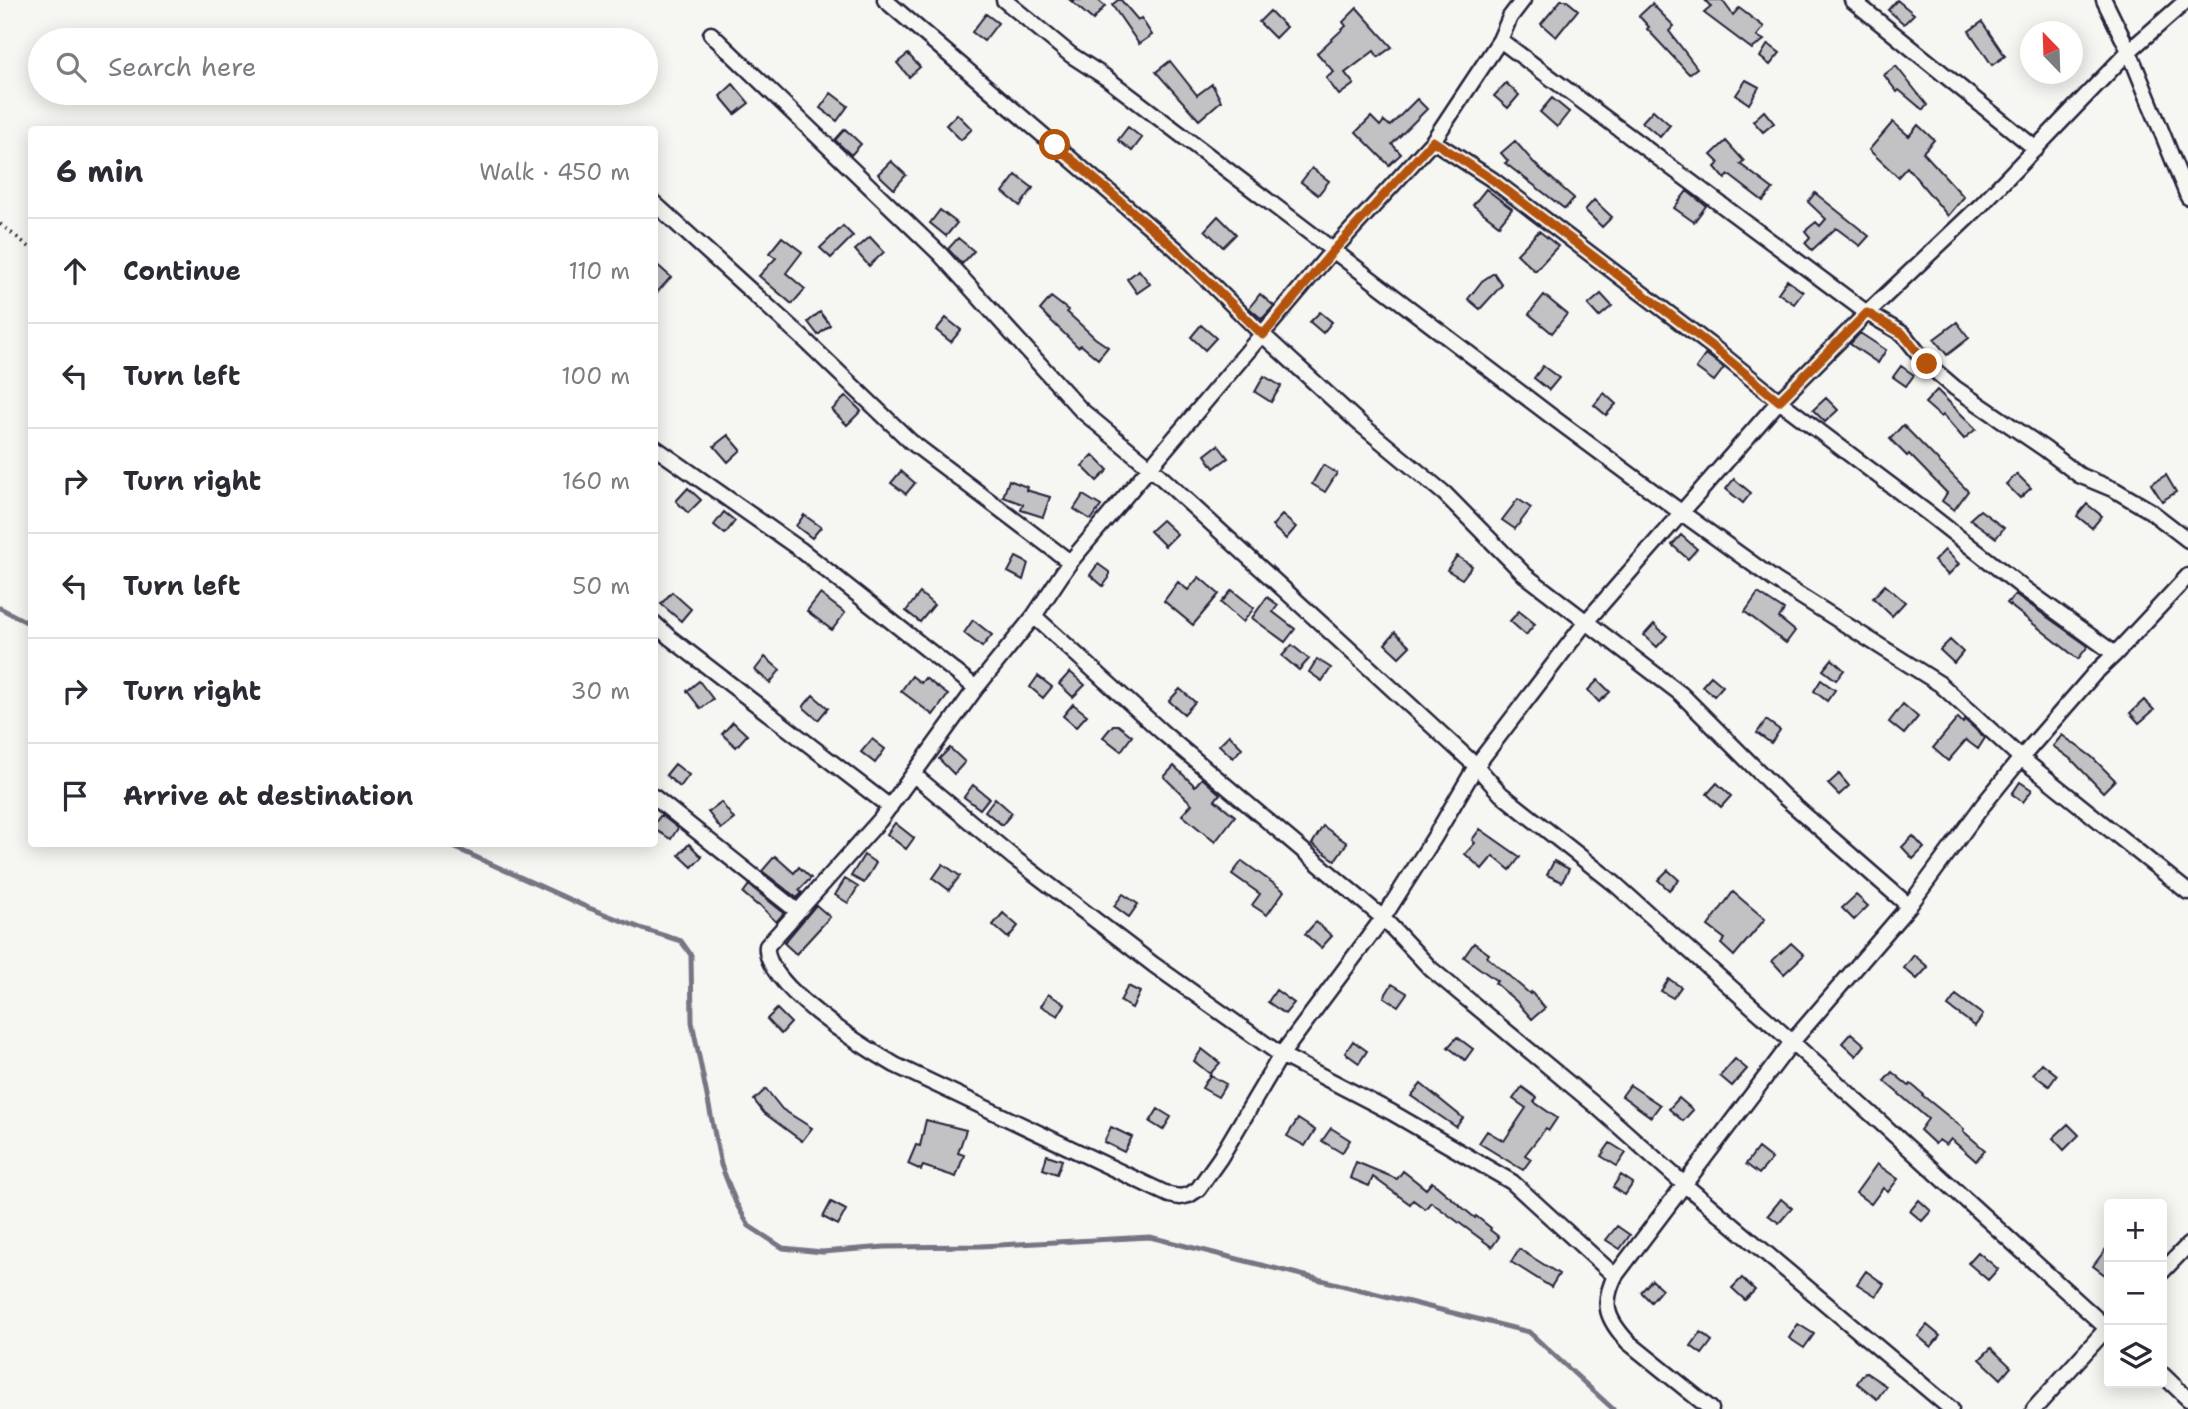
<!DOCTYPE html>
<html lang="en">
<head>
<meta charset="utf-8">
<style>
  :root { --surface:#fff; --page:#f7f7f7; --text:#2b2b33; --muted:#7c7c81; --line:#e1e1e2 }
  body { margin:0; font-family:"Shantell Sans",sans-serif; background:var(--page); color:var(--text) }
  .controls { position:absolute; right:21px; bottom:21px; display:grid; overflow:hidden; border-radius:7px; box-shadow:0 4px 18px #0003 }
  .controls button { width:63px; height:63px; display:grid; place-items:center; padding:0; border:0; border-bottom:2px solid var(--line); background:var(--surface); color:var(--text); font:35px sans-serif }
  .compass { position:absolute; left:2020px; top:21px; width:63px; height:63px; border-radius:50%; background:var(--surface); box-shadow:0 4px 18px #0003; rotate:337deg }
  .stop { position:absolute; width:21px; height:21px; margin:-16px; border:5px solid #b45309; border-radius:50%; background:#fff }
  .stop.end { background:#b45309; border-color:#fff; box-shadow:0 2px 7px #0008 }
  .list { margin:0; padding:0; list-style:none }
  h2 { display:flex; justify-content:space-between; align-items:center; height:91px; margin:0; padding:0 28px; font-size:30px }
  h2 small { font-size:23px; font-weight:400; color:var(--muted) }
  .list li { display:grid; grid-template-columns:46px 1fr auto; gap:21px; align-items:center; box-sizing:border-box; height:105px; padding:0 28px; border-top:2px solid var(--line) }
  .list b { display:block; font-size:26px; white-space:nowrap }
  .list em { font-size:23px; font-style:normal; color:var(--muted) }
  .icon { flex:none; width:38px; height:38px; fill:none; stroke:currentColor; stroke-width:2; stroke-linecap:round; stroke-linejoin:round }
  .map { position:relative; flex:none; width:2188px; height:1409px; overflow:hidden }
  .search { position:absolute; background:var(--surface); box-shadow:0 4px 18px #0003; left:28px; top:28px; width:630px; height:77px; display:flex; align-items:center; gap:18px; box-sizing:border-box; padding:0 24px; border-radius:38px; color:var(--muted); font-size:26px }
  .panel { position:absolute; background:var(--surface); box-shadow:0 4px 18px #0003; left:28px; top:126px; width:630px; height:721px; border-radius:7px }
  .map>svg:first-child { display:block }
</style>
</head>
<body>
<div class="map">
<svg width="2188" height="1409" viewBox="0 0 2188 1409">
  <rect width="100%" height="100%" fill="#f6f6f2"/>
  <filter id="ink" filterUnits="userSpaceOnUse"><feTurbulence type="fractalNoise" baseFrequency=".0143" numOctaves="2"/><feDisplacementMap in="SourceGraphic" scale="14" xChannelSelector="R" yChannelSelector="G"/><feConvolveMatrix kernelMatrix="1 2 1 2 8 2 1 2 1" color-interpolation-filters="sRGB"/></filter>
  <g filter="url(#ink)">
    <g fill="none" stroke-linecap="round" stroke-linejoin="round">
      <path stroke="#757583" stroke-width="5" d="M0,608l32,17
        M447,844l137,62 59,23 38,12 10,14 1,67 29,143 15,38 13,23 34,22 39,4 63,-5 96,-1 169,-9 379,95 84,77"/>
    </g>
    <path fill="#c2c2c4" stroke="#22223b" stroke-width="2" d="M1070,0h28l7,6 -12,14z
      M1118,0h3l17,20 3,-2 11,17 -13,9 -27,-39z
      M1561,0h5l12,10 -22,27 -15,-13z
      M1705,0h17l11,15 6,-7 25,19 -7,9 7,4 -12,9 -48,-36 7,-6z
      M1897,0l17,14 -10,10 -16,-14z
      M1652,4l22,22 -5,5 28,37 -8,6 -42,-45 2,-2 -10,-11z
      M1357,8l35,39 -14,10 -4,-6 -29,22 9,11 -15,11 -13,-17 8,-6 -17,-19 29,-27 -3,-4z
      M1270,11l16,16 -11,11 -16,-16z
      M986,14l12,9 -14,18 -12,-9z
      M1982,22l23,34 -13,9 -23,-34z
      M1768,44l12,9 -10,12 -10,-8z
      M908,54l12,13 -11,10 -12,-14z
      M1170,61l27,34 15,-11 9,17 -22,19 -43,-48z
      M1896,66l31,39 -4,5 -24,-20 -2,2 -13,-17z
      M1746,80l13,7 -10,17 -13,-9z
      M1506,83l13,12 -11,13 -14,-12z
      M733,84l16,19 -14,11 -15,-18z
      M831,93l17,13 -11,15 -17,-13z
      M1552,98l17,14 -12,15 -17,-15z
      M1417,99l10,10 -35,35 9,10 -12,11 -33,-33 15,-15 9,9 4,-5 6,5z
      M1653,110l17,15 -10,12 -18,-15z
      M1764,111l10,12 -11,9 -10,-11z
      M957,114l15,15 -11,11 -15,-15z
      M1893,122l16,14 9,-11 16,15 -11,12 41,45 -16,19 -41,-49 -9,10 -29,-27z
      M1128,127l14,11 -10,13 -14,-11z
      M845,129l16,15 -10,11 -16,-15z
      M1515,141l20,23 39,34 -9,11 -60,-46 3,-2 -7,-8z
      M1726,141l18,20 -4,3 33,25 -10,12 -34,-26 -4,4 -10,-12 4,-4 -8,-8z
      M891,161l15,14 -12,14 -16,-15z
      M1312,168l17,13 -11,14 -17,-13z
      M1016,175l17,13 -13,18 -17,-14z
      M1486,189l26,20 -13,16 -26,-20z
      M1687,191l19,15 -12,16 -20,-14z
      M1815,193l54,43 -9,10 -24,-18 -24,22 -7,-7 5,-6 -5,-6 11,-9 4,4 6,-7 -18,-17z
      M1594,200l18,17 -10,10 -17,-17z
      M940,210l17,13 -11,13 -16,-13z
      M1218,216l18,18 -13,13 -18,-17z
      M843,226l10,10 -22,22 -11,-10z
      M1539,231l19,15 -23,25 -18,-17z
      M782,237l20,15 -16,21 19,16 -13,15 -33,-28 17,-18 -7,-5z
      M870,237l14,15 -15,14 -14,-16z
      M958,238l16,13 -12,13 -14,-15z
      M654,262l17,15 -17,19z
      M1139,270l11,14 -13,9 -10,-14z
      M1494,273l8,12 -22,24 -12,-10 14,-18z
      M1787,280l16,12 -9,12 -16,-11z
      M1260,294l14,12 -12,13 -13,-11z
      M1601,294l11,12 -13,11 -11,-12z
      M1544,295l23,19 -15,19 -23,-19z
      M1051,297l17,13 -1,2 28,26 13,9 -10,12 -17,-14 -3,2 -38,-37z
      M820,312l10,13 -12,10 -10,-13z
      M1320,312l12,10 -9,11 -13,-11z
      M946,318l15,12 -10,12 -15,-12z
      M1957,322l12,16 -22,17 -13,-16z
      M1201,325l15,13 -11,12 -14,-13z
      M1860,333l26,17 -8,13 -28,-19z
      M1706,354l18,14 -10,13 -18,-13z
      M1543,366l16,12 -10,12 -15,-12z
      M1901,366l13,9 -8,11 -13,-9z
      M1264,376l17,10 -10,16 -16,-10z
      M1937,390l39,39 -12,10 -21,-24 -2,2 -16,-14z
      M1604,393l12,11 -10,11 -12,-10z
      M846,396l15,15 -14,14 -15,-15z
      M1826,398l12,12 -13,12 -12,-12z
      M1903,425l65,66 -14,19 -12,-9 5,-8 -38,-39 -2,2 -17,-17z
      M728,435l13,15 -13,12 -14,-16z
      M1218,445l10,13 -14,10 -9,-13z
      M1093,455l15,15 -11,11 -15,-15z
      M1323,465l14,8 -12,19 -13,-8z
      M901,471l14,12 -9,11 -15,-11z
      M2017,474l14,14 -11,10 -14,-14z
      M2166,475l10,17 -14,9 -11,-17z
      M1734,479l17,14 -8,10 -17,-14z
      M1009,480l18,7 -1,3 24,7 -7,20 -22,-7 2,-6 -20,-7z
      M688,488l13,12 -13,13 -12,-12z
      M1083,495l18,11 -10,14 -17,-11z
      M1518,499l13,9 -16,21 -13,-9z
      M2087,504l15,12 -10,12 -15,-12z
      M1980,510l24,18 -8,10 -26,-19z
      M724,512l11,9 -10,13 -11,-9z
      M804,515l17,12 -9,11 -16,-12z
      M1282,515l14,12 -10,12 -14,-13z
      M1162,520l15,14 -12,12 -15,-15z
      M1681,535l16,14 -9,10 -16,-14z
      M1945,550l14,14 -11,11 -14,-14z
      M1457,556l15,10 -10,13 -15,-9z
      M1016,557l12,6 -5,17 -15,-8z
      M1098,564l11,8v6l-6,8 -13,-11z
      M1199,577l20,17 -26,31 -29,-24 14,-19 10,8z
      M1885,585l20,17 -13,14 -19,-18z
      M1232,590l22,18 -11,14 -22,-19z
      M672,592l19,17 -10,12 -20,-17z
      M920,593l14,12 -14,17 -14,-11z
      M1758,593l26,17 -5,8 16,13 -9,12 -41,-31z
      M820,594l25,19 -13,17 -25,-19z
      M2015,594l73,52 -10,13 -71,-56z
      M1267,597l11,8 -5,7 22,17 -10,13 -33,-24z
      M1519,611l16,13 -9,11 -16,-14z
      M973,620l19,15 -10,12 -18,-14z
      M1654,624l13,12 -10,11 -13,-12z
      M1395,632l15,14 -11,11 -14,-13z
      M1950,640l13,12 -9,11 -14,-13z
      M1292,645l17,14 -10,11 -17,-14z
      M765,657l15,13 -10,13 -15,-13z
      M1317,659l14,9 -9,13 -13,-9z
      M1832,659l12,11 -8,10 -13,-10z
      M1070,672l15,13 -12,12 -14,-13z
      M912,676l9,7 4,-5 23,17 -15,20 -32,-24z
      M1038,676l14,11 -9,11 -13,-11z
      M1711,676l12,10 -9,10 -12,-10z
      M1598,680l12,12 -11,10 -11,-12z
      M1821,680l14,10 -8,11 -13,-10z
      M699,681l14,18 -12,10 -14,-18z
      M1180,689l15,13 -11,12 -15,-13z
      M813,695l15,13 -10,12 -15,-13z
      M2144,700l10,10 -15,13 -9,-10z
      M1073,704l14,11 -11,12 -13,-11z
      M1903,704l15,13 -14,17 -15,-12z
      M1958,718l5,5 2,-3 20,18 -7,11 -12,-9 -18,21 -15,-13z
      M1766,720l14,10 -9,13 -14,-10z
      M733,722l14,13 -11,12 -14,-13z
      M1113,725h5l14,11 -11,15 -18,-14z
      M1229,735l13,13 -9,10 -14,-13z
      M2062,735l30,22 23,23 -12,12 -31,-32 -19,-14z
      M872,739l13,10 -10,14 -14,-11z
      M950,748l15,14 -11,12 -15,-15z
      M675,764l14,11 -9,12 -14,-12z
      M1174,766l21,20 7,-8 18,16 -5,6 20,16 -20,26 -33,-27 10,-11 -28,-27z
      M1839,774l10,12 -10,9 -11,-11z
      M2020,782l12,8 -9,12 -11,-8z
      M1717,783l14,13 -10,11 -14,-13z
      M973,785l16,13 -9,11 -16,-12z
      M995,798l17,15 -10,12 -17,-14z
      M721,802l13,17 -13,10 -13,-17z
      M661,815l17,13 -7,11 -17,-10v-5z
      M895,823l19,15 -8,11 -19,-15z
      M1323,826l24,17 -12,17 -23,-16z
      M1480,829l40,28 -10,13 -17,-14 -11,13 -17,-15 10,-11 -3,-3z
      M1913,836l11,12 -11,11 -11,-12z
      M689,844l13,13 -10,10 -13,-12z
      M864,855l12,8 -12,20 -13,-7z
      M775,856l19,17 5,-6 12,11 -12,12 3,3 -5,5 -35,-27z
      M1242,861l42,30 -17,24 -15,-10 8,-11 -28,-20z
      M1554,861l15,8 -7,13 -15,-7z
      M943,864l17,12 -11,14 -16,-12z
      M1668,870l11,10 -10,10 -11,-10z
      M845,879l13,8 -10,16 -13,-8z
      M749,885l35,28 -8,9 -17,-18 -2,1 -14,-12z
      M1733,892l32,27 -31,37 -13,-12 4,-5 -17,-13z
      M1123,894l15,10 -9,13 -15,-11z
      M1856,895l12,11 -14,14 -12,-12z
      M816,905l14,12 -34,37 -12,-11z
      M1003,913l15,13 -10,12 -15,-13z
      M1316,922l16,14 -11,12 -16,-14z
      M1474,943l15,11 -2,3 43,37 1,-2 14,16 -13,11 -16,-18 -21,-18 2,-2 -33,-24z
      M1791,943l13,12 -20,19 -12,-13z
      M1914,955l14,12 -11,12 -13,-11z
      M1669,979l12,8 -8,11 -12,-7z
      M1392,984l15,9 -9,13 -14,-9z
      M1128,986l12,6 -8,16 -12,-7z
      M1276,990l18,13 -9,11 -17,-12z
      M1048,994l17,10 -7,12 -17,-10z
      M1956,995l27,20 -8,11 -27,-20z
      M777,1009l14,14 -10,11 -14,-15z
      M1851,1033l14,12 -9,11 -14,-13z
      M1457,1037l16,12 -8,11 -17,-13z
      M1353,1041l14,10 -8,12 -14,-10z
      M1202,1049l18,14 -10,11 -16,-13z
      M1735,1059l12,10 -15,17 -12,-10z
      M2042,1063l15,12 -8,11 -16,-12z
      M1892,1072l17,14 2,-2 12,10 -1,1 42,34 -1,2 22,19 -9,11 -25,-22 -5,6 -7,-5 -4,4 -15,-14 8,-11 -44,-38z
      M1210,1075l16,9 -8,13 -16,-9z
      M1421,1084l42,34 -7,9 -45,-31z
      M1630,1085l30,20 -9,12 -29,-21z
      M1522,1087l15,11 -3,4 23,16 -8,12 -3,-2 -21,27 6,4 -8,11 -44,-27 8,-12 17,10 22,-33 -13,-9z
      M766,1089l16,20 30,19 -10,13 -38,-28 -10,-13z
      M1679,1098l14,12 -10,11 -14,-12z
      M1158,1109l13,8 -8,13 -13,-8z
      M1298,1119l17,11 -10,16 -18,-10z
      M926,1120l40,10 -8,23 6,2 -8,22 -33,-11 -2,4 -13,-6 8,-19 4,1z
      M2068,1124l11,11 -15,15 -11,-12z
      M1111,1127l21,10 -8,15 -20,-10z
      M1331,1128l19,12 -8,13 -20,-12z
      M1610,1143l16,10 -9,13 -16,-10z
      M1758,1148l14,11 -13,15 -13,-10z
      M1047,1155l15,5 -5,14 -14,-5z
      M1356,1162l41,17 6,-8 23,18 6,-7 43,36 1,-2 15,12 -1,2 9,7 -7,10 -61,-45 -6,7 -12,-9 -3,4 -37,-27 -4,9 -19,-8z
      M1877,1164l21,15 -10,13 -5,-4 -12,16 -15,-11z
      M1621,1175l12,8 -8,12 -12,-8z
      M1781,1199l11,9 -13,15 -11,-8z
      M1919,1200l12,11 -9,10 -12,-10z
      M831,1202l15,8 -8,15 -15,-8z
      M1617,1226l13,9 -10,14 -14,-9z
      M2109,1245v33l-16,-12z
      M1519,1249l40,25 -8,13 -40,-25z
      M1978,1252l20,17 -10,11 -20,-17z
      M1866,1271l18,13 -8,12 -19,-12z
      M1742,1278l13,12 -10,10 -13,-12z
      M1652,1280l10,9 -11,13 -10,-10z
      M1798,1324l16,10 -10,14 -15,-10z
      M1927,1325l13,11 -9,11 -13,-11z
      M1701,1332l11,9 -10,13 -11,-8z
      M1991,1348l20,19 -10,12 -21,-20z
      M1865,1372l21,14 -9,13 -20,-16z"/>
    <g fill="none" stroke-linecap="round" stroke-linejoin="round">
      <defs>
        <path id="street" d="M885,0l291,249 87,86 95,87 87,72 80,81 156,119 102,102 126,110
          M1004,0l67,55 34,22 446,339 131,97 93,67 165,104 81,74 167,134
          M1523,0l-13,17 -10,23 -67,101 -100,109 -263,312 -36,54 -58,72 -96,132 -113,126c-5,38 97,101 128,119l274,130 11,2 9,-2 9,-6 22,-31 61,-103 102,-137 51,-80 42,-72 109,-143 194,-222 88,-88 114,-108 148,-154 58,-51
          M1852,0l184,149
          M2104,0l25,51 59,146
          M711,34l229,220 141,156 70,58 186,170 139,128 25,28 114,90 177,158 317,288
          M1500,40l367,273 36,21 24,30 28,24 90,61 34,26 36,15 34,20 39,30
          M1433,141l60,39 221,168 65,53 150,113 93,73 93,67
          M654,203l152,138 104,100 160,121
          M654,447l147,103 175,138
          M1034,616l128,116 221,186 48,51 164,136 90,80 266,224
          M654,623l15,14 221,170
          M914,775l100,83 140,107 127,90 110,57 121,70 103,94
          M654,797l143,114
          M2162,1272l26,-27
          M2162,1374l26,25
          M1711,1409l-83,-67c-21,-23 -27,-37 -13,-66l177,-234 117,-136 74,-101 38,-47 73,-84 21,-20 73,-78
          M2034,1409l75,-83"/>
      </defs>
      <use href="#street" stroke="#22223b" stroke-width="19"/>
      <path stroke="#22223b" stroke-width="3.5" stroke-dasharray="2 5" stroke-linecap="butt" d="M0,224l32,25"/>
      <use href="#street" stroke="#f6f6f2" stroke-width="14"/>
    </g>
  </g>
  <g fill="none" stroke-linecap="round" stroke-linejoin="round" filter="url(#ink)">
    <path stroke="#b45309" stroke-width="9" d="M1055,145l121,104 87,86 71,-85 99,-109 60,39 221,168 65,53 88,-88 36,21 24,30"/>
  </g>
</svg>
<div class="controls">
<button>+</button>
<button>−</button>
<button><svg class="icon" aria-label="layers" viewBox="0 0 24 24"><path d="M12 4l9 5-9 5-9-5zM3 14l9 5 9-5"/></svg></button>
</div>
<svg class="compass" viewBox="-18 -18 36 36"><path d="M0-13l5 13h-10z" fill="#e53935"/><path d="M0 13l5-13h-10z" fill="#7c7c81"/></svg>
<div class="stop" style="left:1055px;top:145px"></div>
<div class="stop end" style="left:1927px;top:364px"></div>
<div class="search"><svg class="icon" aria-label="search" viewBox="0 0 24 24"><circle cx="10" cy="10" r="6"/><path d="M15 15l6 6"/></svg>Search here</div>
<section class="panel">
<h2>6 min<small>Walk · 450 m</small></h2>
<ul class="list">
<li><svg class="icon" aria-label="ahead" viewBox="0 0 24 24"><path d="M12 20V5M6 11l6-6 6 6"/></svg><div><b>Continue</b></div><em>110 m</em></li>
<li><svg class="icon" aria-label="left" viewBox="0 0 24 24"><path d="M17 20v-9H6M10 6l-5 5 5 5"/></svg><div><b>Turn left</b></div><em>100 m</em></li>
<li><svg class="icon" aria-label="right" viewBox="0 0 24 24"><path d="M7 20v-9h11M14 6l5 5-5 5"/></svg><div><b>Turn right</b></div><em>160 m</em></li>
<li><svg class="icon" aria-label="left" viewBox="0 0 24 24"><path d="M17 20v-9H6M10 6l-5 5 5 5"/></svg><div><b>Turn left</b></div><em>50 m</em></li>
<li><svg class="icon" aria-label="right" viewBox="0 0 24 24"><path d="M7 20v-9h11M14 6l5 5-5 5"/></svg><div><b>Turn right</b></div><em>30 m</em></li>
<li><svg class="icon" aria-label="arrive" viewBox="0 0 24 24"><path d="M6 21V4h12l-3 4 3 4H6"/></svg><div><b>Arrive at destination</b></div></li>
</ul>
</section>
</div>
</body>
</html>
